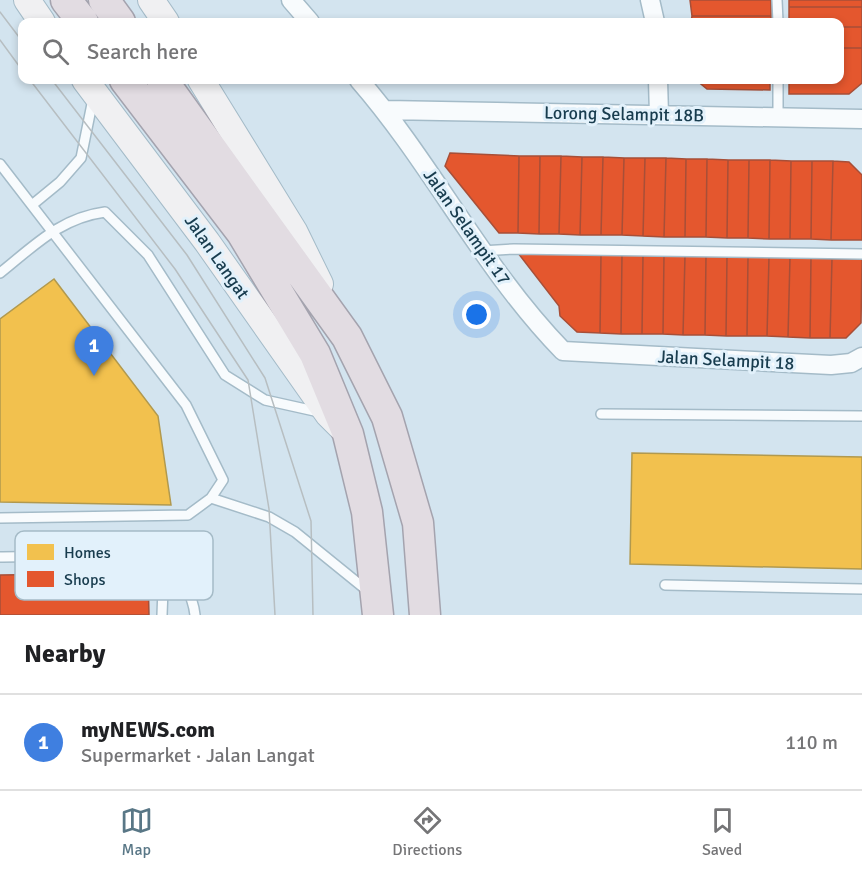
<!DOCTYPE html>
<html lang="en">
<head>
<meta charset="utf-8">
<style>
  :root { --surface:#fff; --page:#f2f2f2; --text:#202124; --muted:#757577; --line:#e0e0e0; --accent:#597786 }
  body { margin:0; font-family:Signika,sans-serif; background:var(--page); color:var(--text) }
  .you { position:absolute; left:477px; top:315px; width:21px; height:21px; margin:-15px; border:4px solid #fff; border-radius:50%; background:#1a73e8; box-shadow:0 0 0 9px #1a73e833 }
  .badge { display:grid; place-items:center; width:39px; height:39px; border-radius:50%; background:var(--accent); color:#fff; font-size:20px; font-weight:700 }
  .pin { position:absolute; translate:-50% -50px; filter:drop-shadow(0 2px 3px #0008) }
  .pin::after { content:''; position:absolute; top:32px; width:21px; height:18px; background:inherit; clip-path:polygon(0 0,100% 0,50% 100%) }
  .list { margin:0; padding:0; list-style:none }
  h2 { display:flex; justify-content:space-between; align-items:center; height:78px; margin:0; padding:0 24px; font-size:26px }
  h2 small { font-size:20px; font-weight:400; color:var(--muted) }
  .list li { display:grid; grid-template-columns:39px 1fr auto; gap:18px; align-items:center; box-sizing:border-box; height:96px; padding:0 24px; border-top:2px solid var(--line) }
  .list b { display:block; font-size:22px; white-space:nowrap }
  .list p { margin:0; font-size:20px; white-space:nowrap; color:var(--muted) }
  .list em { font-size:20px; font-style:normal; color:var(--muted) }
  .icon { flex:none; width:33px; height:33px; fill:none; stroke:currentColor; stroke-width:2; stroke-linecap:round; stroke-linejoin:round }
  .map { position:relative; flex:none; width:862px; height:615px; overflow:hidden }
  .search { position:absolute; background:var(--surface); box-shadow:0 3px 9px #0003; left:18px; right:18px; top:18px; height:66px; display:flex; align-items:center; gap:15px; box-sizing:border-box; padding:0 21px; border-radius:12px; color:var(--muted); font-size:22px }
  .sheet { height:174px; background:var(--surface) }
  nav { display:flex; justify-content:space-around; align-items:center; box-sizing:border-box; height:84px; border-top:2px solid var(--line); background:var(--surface); font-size:16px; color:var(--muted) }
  nav a { display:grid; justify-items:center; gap:3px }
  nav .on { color:var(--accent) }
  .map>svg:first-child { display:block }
</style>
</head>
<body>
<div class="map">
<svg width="862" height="615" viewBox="0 0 862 615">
  <rect width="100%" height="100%" fill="#d3e4ef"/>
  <path fill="#f2c14e" stroke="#b1994e" stroke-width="1.5" d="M54,279l104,137 13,89 -171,-3v-183z
    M632,453l230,4v112l-232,-5z"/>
  <path fill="#e4572e" stroke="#a74f38" stroke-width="1.5" d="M690,0h81v16h-79z
    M789,0h73v7h-73z
    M789,7h73v20h-22v-5h-51z
    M692,16h79v6h-80z
    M840,27h22v21h-22z
    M840,48h22v35l-13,11h-60v-14h51z
    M696,80h74v10l-63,-1z
    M450,153l69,3 -1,77h-19l-54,-67z
    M519,156h21l-1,78 -21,-1z
    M540,156h21l-2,78h-20z
    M561,156l21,1 -2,78 -21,-1z
    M582,157h21l-2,78h-21z
    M603,157l21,1 -2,77h-21z
    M624,158h21l-2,78 -21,-1z
    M645,158h21l-2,79 -21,-1z
    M666,158l20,1 -1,78h-21z
    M686,159h21l-1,78h-21z
    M707,159l21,1 -1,78 -21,-1z
    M728,160h21l-1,78h-21z
    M749,160h21l-1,79 -21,-1z
    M770,160l21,1 -1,78h-21z
    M791,161h21l-1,78h-21z
    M812,161h21l-2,79 -20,-1z
    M833,161l16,1 13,13v65h-31z
    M518,253l83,1 -1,79 -23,-1 -17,-16 -1,-10z
    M601,254l21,1 -1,79 -21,-1z
    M622,255h21l-1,79h-21z
    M643,255h21l-1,79h-21z
    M664,255l21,1 -2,79 -20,-1z
    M685,256h21l-1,79h-22z
    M706,256l21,1 -1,79 -21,-1z
    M727,257h21l-1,79h-21z
    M748,257h21l-2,79h-20z
    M769,257l21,1 -2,79 -21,-1z
    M790,258h21l-1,80 -22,-1z
    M811,258l21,1 -2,79h-20z
    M832,259h30l-1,64 -15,15h-16z
    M148,573l1,42h-149v-40z"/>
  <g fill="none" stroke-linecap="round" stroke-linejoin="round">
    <defs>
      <path id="service" d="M777,0l1,22
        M778,80v37
        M0,164l186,241 37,75 -12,18 -23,17 -188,3
        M32,205l28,-23 21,-24 12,-59
        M481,251l33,-2 348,5
        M0,273c34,-27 60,-55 105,-61l43,43 77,120 40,25 54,12
        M601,414l261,2
        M211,498l58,19 26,15 74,60
        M0,557c28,0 148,-3 166,7 16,10 27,33 29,51
        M665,585l197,4
        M162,615l2,-52"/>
      <path id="minor" d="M291,0l19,22
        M650,0l5,22
        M359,80c74,85 124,189 204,271l268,14 20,-2 11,-6
        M658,80l1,35
        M386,110l476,9"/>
      <path id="secondary" d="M27,0l15,22
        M151,0l15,22
        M85,80l122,162 121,172 12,12
        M201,80l93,151 26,53"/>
      <path id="trunk" d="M66,0l17,22
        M104,0l16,22
        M125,80l117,153 73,121 33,80 19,78 11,103
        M162,80l185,257 40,80 31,106 7,92"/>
    </defs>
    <use href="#service" stroke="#a4bbc8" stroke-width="12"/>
    <use href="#minor" stroke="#a4bbc8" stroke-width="21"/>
    <use href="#secondary" stroke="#a4bbc8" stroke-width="28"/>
    <use href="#trunk" stroke="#a4a3ae" stroke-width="33"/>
    <use href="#service" stroke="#f8fbfd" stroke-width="9"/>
    <use href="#minor" stroke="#f8fbfd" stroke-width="18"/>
    <use href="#secondary" stroke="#f0f0f2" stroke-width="26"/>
    <use href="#trunk" stroke="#e2dce2" stroke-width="30"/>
    <path stroke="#b7bec1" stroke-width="1.5" d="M0,12l22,29
      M0,40l22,30
      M30,80l145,189 73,111 21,129 6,106
      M52,80l135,175 78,123 46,143 2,94"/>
  </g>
  <g text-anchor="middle" stroke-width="6" stroke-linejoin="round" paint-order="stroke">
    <g font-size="18" fill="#183c4e" stroke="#e2f1fb">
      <text transform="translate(624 114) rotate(1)" y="6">Lorong Selampit 18B</text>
      <text transform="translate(467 227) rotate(55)" y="6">Jalan Selampit 17</text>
      <text transform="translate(217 257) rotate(55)" y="6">Jalan Langat</text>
      <text transform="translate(726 360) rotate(3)" y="6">Jalan Selampit 18</text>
    </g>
  </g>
  <rect x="15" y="531" width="198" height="69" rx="9" fill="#e2f1fb" stroke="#a5bbc7" stroke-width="1.5"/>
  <rect x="27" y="544" width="27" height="16" fill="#f2c14e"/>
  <rect x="27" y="571" width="27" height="16" fill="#e4572e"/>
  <g font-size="16" fill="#183c4e">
    <text x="64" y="558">Homes</text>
    <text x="64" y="585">Shops</text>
  </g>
</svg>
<div class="you"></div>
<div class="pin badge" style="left:94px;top:376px;background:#3f7fe0">1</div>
<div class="search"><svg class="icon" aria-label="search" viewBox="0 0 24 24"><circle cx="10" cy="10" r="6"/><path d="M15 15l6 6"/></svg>Search here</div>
</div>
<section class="sheet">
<h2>Nearby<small></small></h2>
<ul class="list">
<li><span class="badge" style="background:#3f7fe0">1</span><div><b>myNEWS.com</b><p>Supermarket · Jalan Langat</p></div><em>110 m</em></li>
</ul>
</section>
<nav>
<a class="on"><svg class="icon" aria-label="map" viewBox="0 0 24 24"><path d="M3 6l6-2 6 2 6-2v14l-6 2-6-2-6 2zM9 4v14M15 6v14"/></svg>Map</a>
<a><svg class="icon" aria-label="directions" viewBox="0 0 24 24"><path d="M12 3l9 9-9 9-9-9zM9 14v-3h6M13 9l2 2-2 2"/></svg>Directions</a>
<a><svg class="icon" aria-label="saved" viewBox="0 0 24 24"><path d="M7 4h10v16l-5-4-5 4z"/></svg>Saved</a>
</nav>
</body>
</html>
